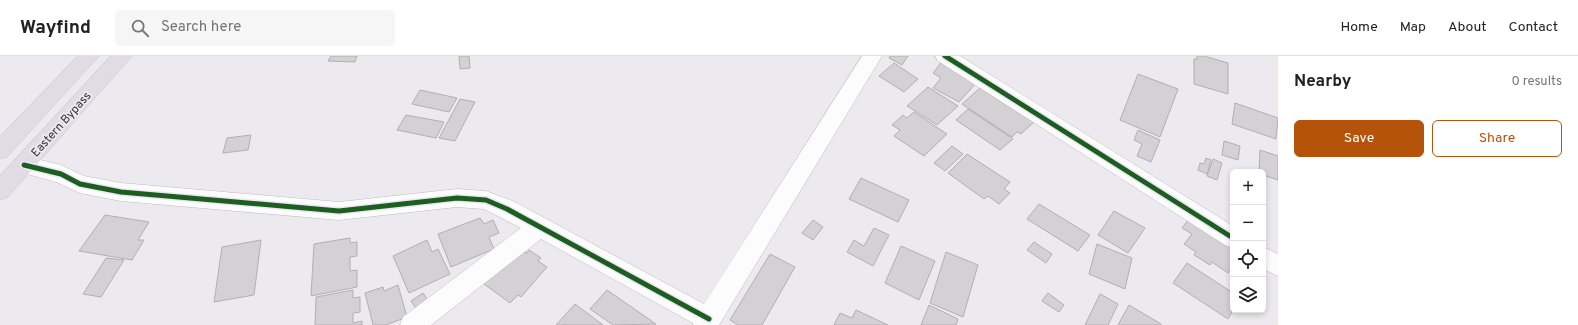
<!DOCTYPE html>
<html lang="en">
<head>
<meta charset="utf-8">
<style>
  :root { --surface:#fff; --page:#f6f6f6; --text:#222; --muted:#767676; --line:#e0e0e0; --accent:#b45309 }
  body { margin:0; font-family:Overpass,sans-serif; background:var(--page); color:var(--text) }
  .controls { position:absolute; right:12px; bottom:12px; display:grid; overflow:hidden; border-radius:6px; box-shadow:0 2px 6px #0003 }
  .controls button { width:36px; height:36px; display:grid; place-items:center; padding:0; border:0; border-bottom:1px solid var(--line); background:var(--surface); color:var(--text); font:20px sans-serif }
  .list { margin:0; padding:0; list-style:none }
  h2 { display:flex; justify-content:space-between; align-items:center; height:52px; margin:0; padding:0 16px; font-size:17px }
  h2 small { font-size:13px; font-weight:400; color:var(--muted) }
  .actions { display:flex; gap:8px; padding:12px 16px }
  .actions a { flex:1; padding:9px 0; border:1px solid var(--accent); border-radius:6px; text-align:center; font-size:14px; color:var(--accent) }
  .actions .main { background:var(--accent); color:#fff }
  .icon { flex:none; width:22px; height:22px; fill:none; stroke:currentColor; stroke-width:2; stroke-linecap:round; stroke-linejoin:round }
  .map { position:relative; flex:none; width:1278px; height:269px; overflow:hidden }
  header { display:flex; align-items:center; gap:24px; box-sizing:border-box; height:56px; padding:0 20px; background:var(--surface); border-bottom:1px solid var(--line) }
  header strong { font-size:19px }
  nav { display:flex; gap:22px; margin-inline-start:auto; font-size:14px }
  .search { width:280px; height:36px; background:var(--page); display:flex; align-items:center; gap:10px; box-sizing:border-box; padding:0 14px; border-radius:6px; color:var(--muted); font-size:15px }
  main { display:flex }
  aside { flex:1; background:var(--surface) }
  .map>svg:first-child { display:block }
</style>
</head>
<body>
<header>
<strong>Wayfind</strong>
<div class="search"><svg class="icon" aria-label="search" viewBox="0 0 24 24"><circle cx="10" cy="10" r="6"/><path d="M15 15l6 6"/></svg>Search here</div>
<nav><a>Home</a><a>Map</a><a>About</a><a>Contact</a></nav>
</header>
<main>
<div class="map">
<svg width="1278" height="269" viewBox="0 0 1278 269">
  <rect width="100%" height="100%" fill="#ece9ef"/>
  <path fill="#d4d1d5" stroke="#b1afb4" d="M331,0h26l-2,6 -27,-1z
    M459,0h10l1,12 -10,1z
    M890,0h18l-6,9 -13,-7z
    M1197,0h7l24,7v31l-34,-10v-25h3z
    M894,7l24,16 -14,13 -25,-16z
    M941,7l36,19 -18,20 -26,-14 8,-10 -8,-5z
    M1138,18l40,15 -18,48 -40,-17z
    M928,31l30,19 -21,19 -30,-19z
    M980,32l54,34 -13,12 -4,-2 -5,5 -50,-33z
    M420,34l37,8 -8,14 -37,-8z
    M460,43l15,3 -20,39 -16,-3z
    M1235,47l43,15 -2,21 -44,-15z
    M968,53l45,30 -13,11 -44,-30z
    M914,56l33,22 -23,22 -30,-20 6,-6 -8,-5 11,-10 4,3z
    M406,59l38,7 -8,16 -39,-8z
    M1138,74l22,10 -9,22 -14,-6 5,-12 -8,-4z
    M251,79l-3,15 -25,3 4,-15z
    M1224,85l16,5 -2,14 -16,-5z
    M952,90l11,8 -18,17 -11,-8z
    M1260,94l18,6v24l-15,-5v-3h-4z
    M967,98l43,28 -6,7 6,4 -11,11 -11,-8 -4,3 -36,-26z
    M1206,102l5,2 -4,14 -9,-4 2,-7 4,1z
    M1213,103l9,4 -5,17 -10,-4z
    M861,122l48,22 -11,22 -49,-23z
    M1039,148l51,31 -12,16 -51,-32z
    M1114,155l31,17 -17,25 -30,-18z
    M105,159l44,7 -11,18h6l-12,20 -53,-9z
    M480,162l4,6 9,-4 6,13 -10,4 5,12 -43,18 -13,-33z
    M1190,162l43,28v20l-5,7 -16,-11 -2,3 -16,-10 2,-3 -12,-8 8,-10 -10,-6z
    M813,164l10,7 -10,13 -11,-7z
    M874,172l15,7 -16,31 -26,-14 7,-12 10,6z
    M350,182v5l7,-1v14l-7,1v14l7,-1v17l-46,9 3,-52z
    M261,184l-7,55 -40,7 8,-55z
    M427,184l5,12 6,-3 12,25 -41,19 -16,-37z
    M1034,186l18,12 -6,9 -19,-13z
    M1097,188l35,14 -7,31 -36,-15z
    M901,190l34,15 -16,39 -34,-17z
    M519,192l8,5 2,-3 12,8 -3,3 9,6 -26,30 -3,-2 -8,8 -26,-19z
    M946,196l32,13 -15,52 -33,-14z
    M770,198l25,13 -33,58h-24l-8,-5z
    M106,202l18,2 -23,37 -18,-3z
    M1187,207l46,30v17l-5,9 -55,-36z
    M398,229l9,32 -21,8h-13l-8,-32 18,-6 1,4z
    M353,234v8l7,-1v15l-7,1v10l9,-2v4h-47l1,-28z
    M607,234l49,34 -43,1 -23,-16z
    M423,237l8,12 -12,8 -8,-12z
    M1048,237l16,12 -5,7 -17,-11z
    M1100,238l18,10 -10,21h-23z
    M575,248l28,21h-47z
    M929,249l29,14 -2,6h-35z
    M1129,249l32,19v1h-43z
    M856,254l32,15h-54l6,-12 12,5z"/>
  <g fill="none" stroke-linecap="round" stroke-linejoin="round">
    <defs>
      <path id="minor" d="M862,0h20l-163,269h-26v-2l-152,-84 -110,86h-31l3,-8 118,-89 -37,-19 -27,-2 -118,13 -218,-19 -41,-8 -24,-11 -40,-11 -3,-6 3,-6 8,-3 37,9 23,11 37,7 218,19 118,-13 29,2 29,11 189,102z
        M935,0h25l273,170v22l-8,-3 -287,-184z
        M1263,191l15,7v22l-15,-7z"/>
      <path id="highway" d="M78,0h21l-92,101 -7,2v-22z
        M111,0h21l-124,141 -8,3v-24z"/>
    </defs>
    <use href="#minor" stroke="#bebbc0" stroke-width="1"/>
    <use href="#highway" stroke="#c9c8cb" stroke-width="1"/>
    <use href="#minor" fill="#fcfcfd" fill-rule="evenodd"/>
    <use href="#highway" fill="#e1dbe6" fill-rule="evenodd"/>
    <defs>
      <path id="cycleway" d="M945,0l288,182
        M24,109l37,9 19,10 41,8 218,19 118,-13 29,2 21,9 202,110"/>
    </defs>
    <use href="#cycleway" stroke="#ece6f2" stroke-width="8"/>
    <use href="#cycleway" stroke="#1b5e20" stroke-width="5"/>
  </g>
  <g text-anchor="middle" stroke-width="4" stroke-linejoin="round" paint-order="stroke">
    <g font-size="12" fill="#3b393e" stroke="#ece6f2">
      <text transform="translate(61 68) rotate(-48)" y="4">Eastern Bypass</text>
    </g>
  </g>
</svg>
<div class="controls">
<button>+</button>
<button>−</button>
<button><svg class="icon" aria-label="locate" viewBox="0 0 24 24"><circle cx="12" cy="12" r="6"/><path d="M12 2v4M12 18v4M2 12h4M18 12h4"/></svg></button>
<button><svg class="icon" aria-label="layers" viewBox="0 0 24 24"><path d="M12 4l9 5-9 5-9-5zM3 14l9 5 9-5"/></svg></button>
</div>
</div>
<aside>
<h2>Nearby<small>0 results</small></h2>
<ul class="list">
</ul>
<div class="actions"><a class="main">Save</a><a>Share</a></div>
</aside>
</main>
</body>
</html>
